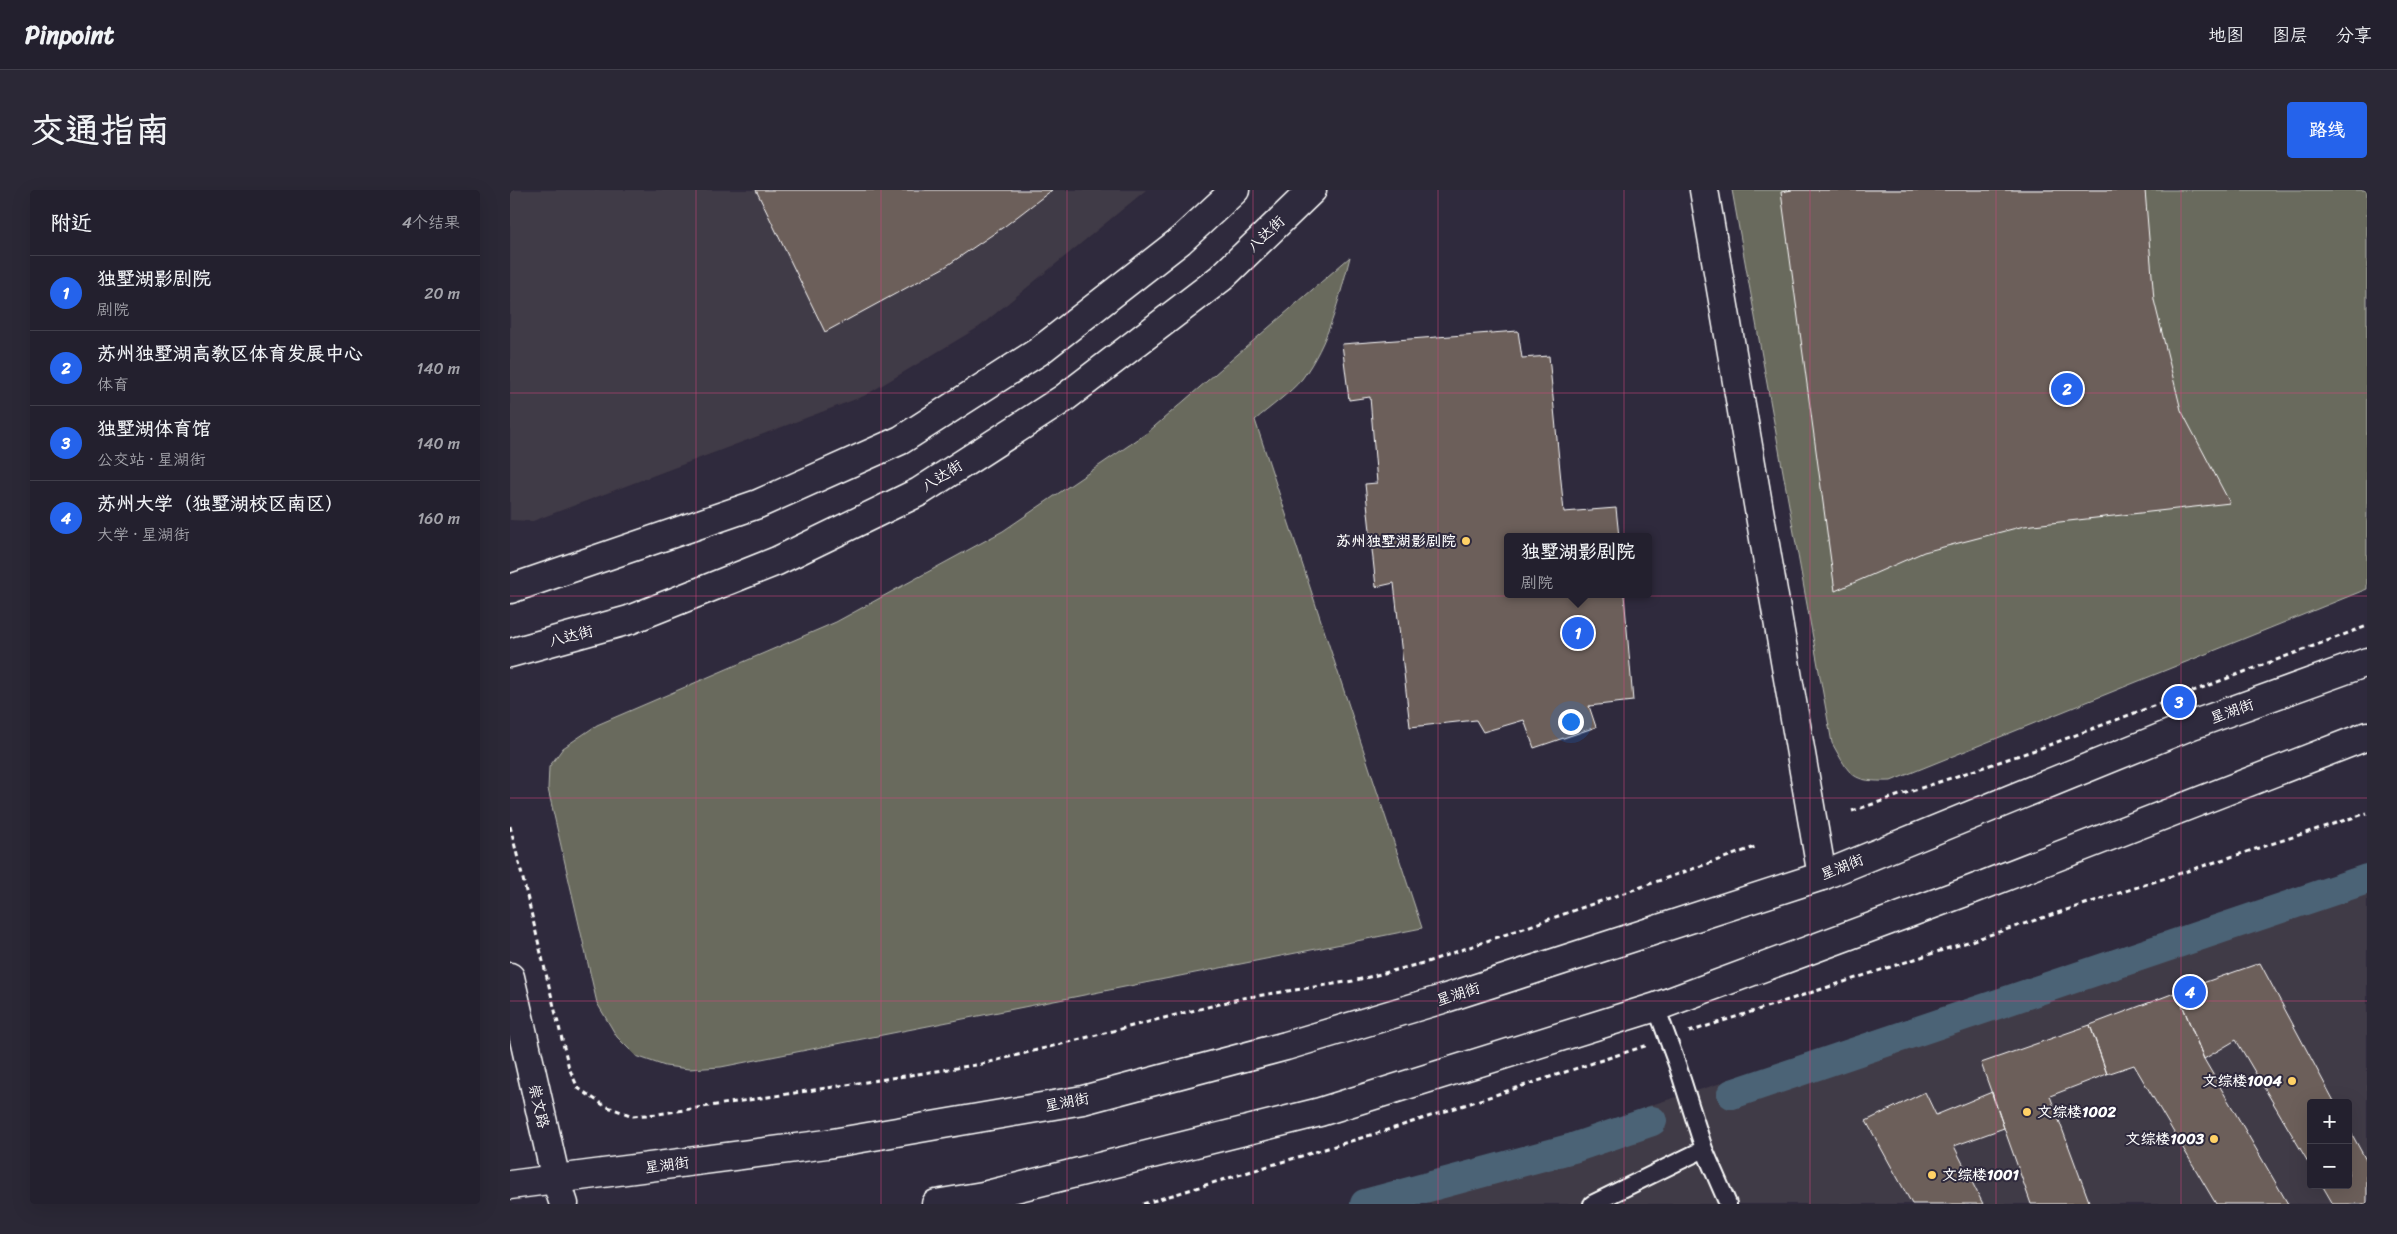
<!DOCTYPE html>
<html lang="zh">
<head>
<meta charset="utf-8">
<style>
  :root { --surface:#23202e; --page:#2b2836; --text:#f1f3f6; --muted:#a3a3aa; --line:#403e4a; --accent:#2563eb }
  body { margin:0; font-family:Sriracha,"LXGW WenKai TC",sans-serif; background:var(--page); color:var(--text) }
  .controls { position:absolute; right:15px; bottom:15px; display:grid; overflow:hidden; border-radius:5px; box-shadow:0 5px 20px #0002 }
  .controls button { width:45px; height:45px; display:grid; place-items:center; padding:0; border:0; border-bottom:1px solid var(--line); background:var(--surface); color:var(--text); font:25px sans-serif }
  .you { position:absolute; left:1060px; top:531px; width:18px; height:18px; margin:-12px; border:4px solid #fff; border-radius:50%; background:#1a73e8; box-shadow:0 0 0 8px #1a73e833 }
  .badge { display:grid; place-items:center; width:32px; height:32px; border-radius:50%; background:var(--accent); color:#fff; font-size:16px; font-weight:700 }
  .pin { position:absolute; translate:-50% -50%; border:2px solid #fff; box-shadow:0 1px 5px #0006 }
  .popup { position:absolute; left:994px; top:343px; width:148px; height:65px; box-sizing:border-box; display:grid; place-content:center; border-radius:5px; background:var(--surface); filter:drop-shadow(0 1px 4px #0005); font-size:16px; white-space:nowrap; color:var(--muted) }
  .popup b { font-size:19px; color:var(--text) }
  .popup::after { content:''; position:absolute; left:50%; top:100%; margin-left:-10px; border:10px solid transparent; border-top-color:var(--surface) }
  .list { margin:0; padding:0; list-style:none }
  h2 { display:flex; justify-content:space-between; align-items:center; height:65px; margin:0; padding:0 20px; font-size:21px }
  h2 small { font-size:16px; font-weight:400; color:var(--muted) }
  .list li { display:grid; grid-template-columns:32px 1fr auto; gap:15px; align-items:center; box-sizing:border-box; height:75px; padding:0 20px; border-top:1px solid var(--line) }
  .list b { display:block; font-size:19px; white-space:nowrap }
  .list p { margin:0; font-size:16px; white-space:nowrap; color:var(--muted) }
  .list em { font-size:16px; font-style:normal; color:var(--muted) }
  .map { position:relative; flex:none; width:1857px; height:1014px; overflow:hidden; border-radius:5px }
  header { display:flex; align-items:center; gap:30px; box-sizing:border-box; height:70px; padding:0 25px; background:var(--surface); border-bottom:1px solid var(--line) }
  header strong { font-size:24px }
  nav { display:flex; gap:28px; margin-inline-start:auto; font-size:18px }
  .intro { display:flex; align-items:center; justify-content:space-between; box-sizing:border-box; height:120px; padding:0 30px }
  h1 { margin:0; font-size:35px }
  .button { padding:12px 22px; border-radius:5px; background:var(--accent); color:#fff; font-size:18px; font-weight:700 }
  main { display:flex; gap:30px; padding:0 30px }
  aside { flex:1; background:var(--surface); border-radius:5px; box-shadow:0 5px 20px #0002 }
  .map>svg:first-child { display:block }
</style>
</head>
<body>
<header>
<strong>Pinpoint</strong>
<nav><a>地图</a><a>图层</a><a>分享</a></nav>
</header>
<div class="intro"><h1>交通指南</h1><a class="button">路线</a></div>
<main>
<aside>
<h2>附近<small>4个结果</small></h2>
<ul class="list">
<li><span class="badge">1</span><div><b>独墅湖影剧院</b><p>剧院</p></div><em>20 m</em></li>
<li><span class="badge">2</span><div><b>苏州独墅湖高教区体育发展中心</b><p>体育</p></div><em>140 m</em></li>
<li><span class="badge">3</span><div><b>独墅湖体育馆</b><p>公交站 · 星湖街</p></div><em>140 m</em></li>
<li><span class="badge">4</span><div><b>苏州大学（独墅湖校区南区）</b><p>大学 · 星湖街</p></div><em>160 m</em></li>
</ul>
</aside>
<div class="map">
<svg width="1857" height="1014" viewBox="0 0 1857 1014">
  <rect width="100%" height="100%" fill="#2f2a3d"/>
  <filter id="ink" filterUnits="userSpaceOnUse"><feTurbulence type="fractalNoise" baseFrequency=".02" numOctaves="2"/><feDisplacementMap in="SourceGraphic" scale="10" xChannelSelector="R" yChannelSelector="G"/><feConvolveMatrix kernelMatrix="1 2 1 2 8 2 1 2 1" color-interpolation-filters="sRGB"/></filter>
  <g filter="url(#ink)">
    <path fill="#413a46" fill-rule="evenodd" d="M0,0h636l-167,137 -115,69 -331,125 -23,-1z
      M1857,691v323h-958l242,-99zM1801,913h37v82h-37z"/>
    <path fill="#696b5d" stroke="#b4b5ae" d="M1222,0h635v399l-476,192c-40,1 -40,-4 -59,-38z
      M840,67c-11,43 -21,85 -48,122 -13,15 -32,28 -47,41l167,508 -701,139 -32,2 -24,-3 -29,-10 -19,-19 -20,-34 -49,-214 1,-22 14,-19 34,-23 239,-103 167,-91 144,-98z"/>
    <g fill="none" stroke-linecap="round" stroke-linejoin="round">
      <path stroke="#4c6476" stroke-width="30" d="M1222,904l635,-215
        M855,1014l208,-56 79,-27"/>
    </g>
    <path fill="#6c5e5a" stroke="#fff" d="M246,0h296l-47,36 -60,41 -120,65z
      M1282,0h353l9,110 27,110 49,93 -206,23 -100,26 -89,39 -54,-399z
      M1008,141l4,27 27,-2 15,156 52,-4 3,29h-111v57h116l9,107 -44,5 7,21 -62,21 -10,-28 -41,12 -7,-12 -66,7 -16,-144 -18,4 -11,-103 12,-1 -7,-86 -21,3 -7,-56z
      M1750,773l75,140h-24v64l-75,-127 -32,19 -27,-67z
      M1667,802l27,67 84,145h-72l-82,-139 -27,9 -17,-49z
      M1580,835l17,49 -57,22 40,108h-59l-50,-141z
      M1415,902l11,23 56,-23 12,36 -50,18 29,58h-71l-46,-83z
      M1838,937l19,35v42h-34l-11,-19h26z"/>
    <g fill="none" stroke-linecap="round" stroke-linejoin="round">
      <defs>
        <path id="service" d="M1146,817l21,57 27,85 24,55
          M1082,1014l112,-55"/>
        <path id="minor" d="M1194,0l118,686"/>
        <path id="tertiary" d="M0,399l248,-85 143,-64 137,-88 142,-111 55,-51
          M0,463l119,-33 148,-59 142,-69 144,-93 158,-121 91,-88
          M0,787l46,203 8,24"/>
        <path id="primary" d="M0,995l317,-41 256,-44 203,-54 160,-48 376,-122 370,-151 175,-63
          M426,1014l47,-8 337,-84 336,-105 315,-117 396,-154"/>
      </defs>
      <use href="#service" stroke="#fff" stroke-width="20"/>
      <use href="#minor" stroke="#fff" stroke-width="31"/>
      <use href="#tertiary" stroke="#fff" stroke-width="31"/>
      <use href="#primary" stroke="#fff" stroke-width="31"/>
      <path stroke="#fff" stroke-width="3" stroke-dasharray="5 4" stroke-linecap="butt" d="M1342,621l189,-63 326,-122
        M0,636l59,242 9,20 27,18 28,10 25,-2 324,-50 261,-66 110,-17 74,-19 331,-116
        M1179,842l678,-219
        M633,1014l251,-76 254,-83"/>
      <use href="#service" stroke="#2f2a3d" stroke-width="16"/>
      <use href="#minor" stroke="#2f2a3d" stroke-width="28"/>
      <use href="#tertiary" stroke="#2f2a3d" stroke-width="28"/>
      <use href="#primary" stroke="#2f2a3d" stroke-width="28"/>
    </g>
  </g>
  <path fill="none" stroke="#ce467c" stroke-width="1" stroke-opacity="0.55" d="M186,0v1014M371,0v1014M557,0v1014M743,0v1014M928,0v1014M1114,0v1014M1300,0v1014M1486,0v1014M1671,0v1014M0,203h1857M0,406h1857M0,608h1857M0,811h1857"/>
  <g fill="#ffd166" stroke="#2f2a3d" stroke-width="2">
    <circle cx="956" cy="351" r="5"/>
    <circle cx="1782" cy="891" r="5"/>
    <circle cx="1517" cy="922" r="5"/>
    <circle cx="1704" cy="949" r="5"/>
    <circle cx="1422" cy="985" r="5"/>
  </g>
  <g text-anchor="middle" stroke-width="4" stroke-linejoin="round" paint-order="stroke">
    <g font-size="15" fill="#fff" stroke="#2f2a3d">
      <text transform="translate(756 44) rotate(-44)" y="5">八达街</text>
      <text transform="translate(432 286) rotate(-33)" y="5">八达街</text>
      <text transform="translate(61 446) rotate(-15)" y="5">八达街</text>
      <text transform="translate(1722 521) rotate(-20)" y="5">星湖街</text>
      <text transform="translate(1332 677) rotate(-22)" y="5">星湖街</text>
      <text transform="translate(948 804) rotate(-18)" y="5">星湖街</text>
      <text transform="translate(557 912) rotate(-11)" y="5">星湖街</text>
      <text transform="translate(29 916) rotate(77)" y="5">崇文路</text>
      <text transform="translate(157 975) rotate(-8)" y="5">星湖街</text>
    </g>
    <g font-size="15" font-weight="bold" fill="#fff" stroke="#2f2a3d" text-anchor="end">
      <text x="946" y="356">苏州独墅湖影剧院</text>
      <text x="1772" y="896">文综楼1004</text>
      <text x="1527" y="927" text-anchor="start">文综楼1002</text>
      <text x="1694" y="954">文综楼1003</text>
      <text x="1432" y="990" text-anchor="start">文综楼1001</text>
    </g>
  </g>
</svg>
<div class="controls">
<button>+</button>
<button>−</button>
</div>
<div class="you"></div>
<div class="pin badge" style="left:1068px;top:443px">1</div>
<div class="popup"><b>独墅湖影剧院</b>剧院</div>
<div class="pin badge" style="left:1557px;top:199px">2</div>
<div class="pin badge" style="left:1669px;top:512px">3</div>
<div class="pin badge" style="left:1680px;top:802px">4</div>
</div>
</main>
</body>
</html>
